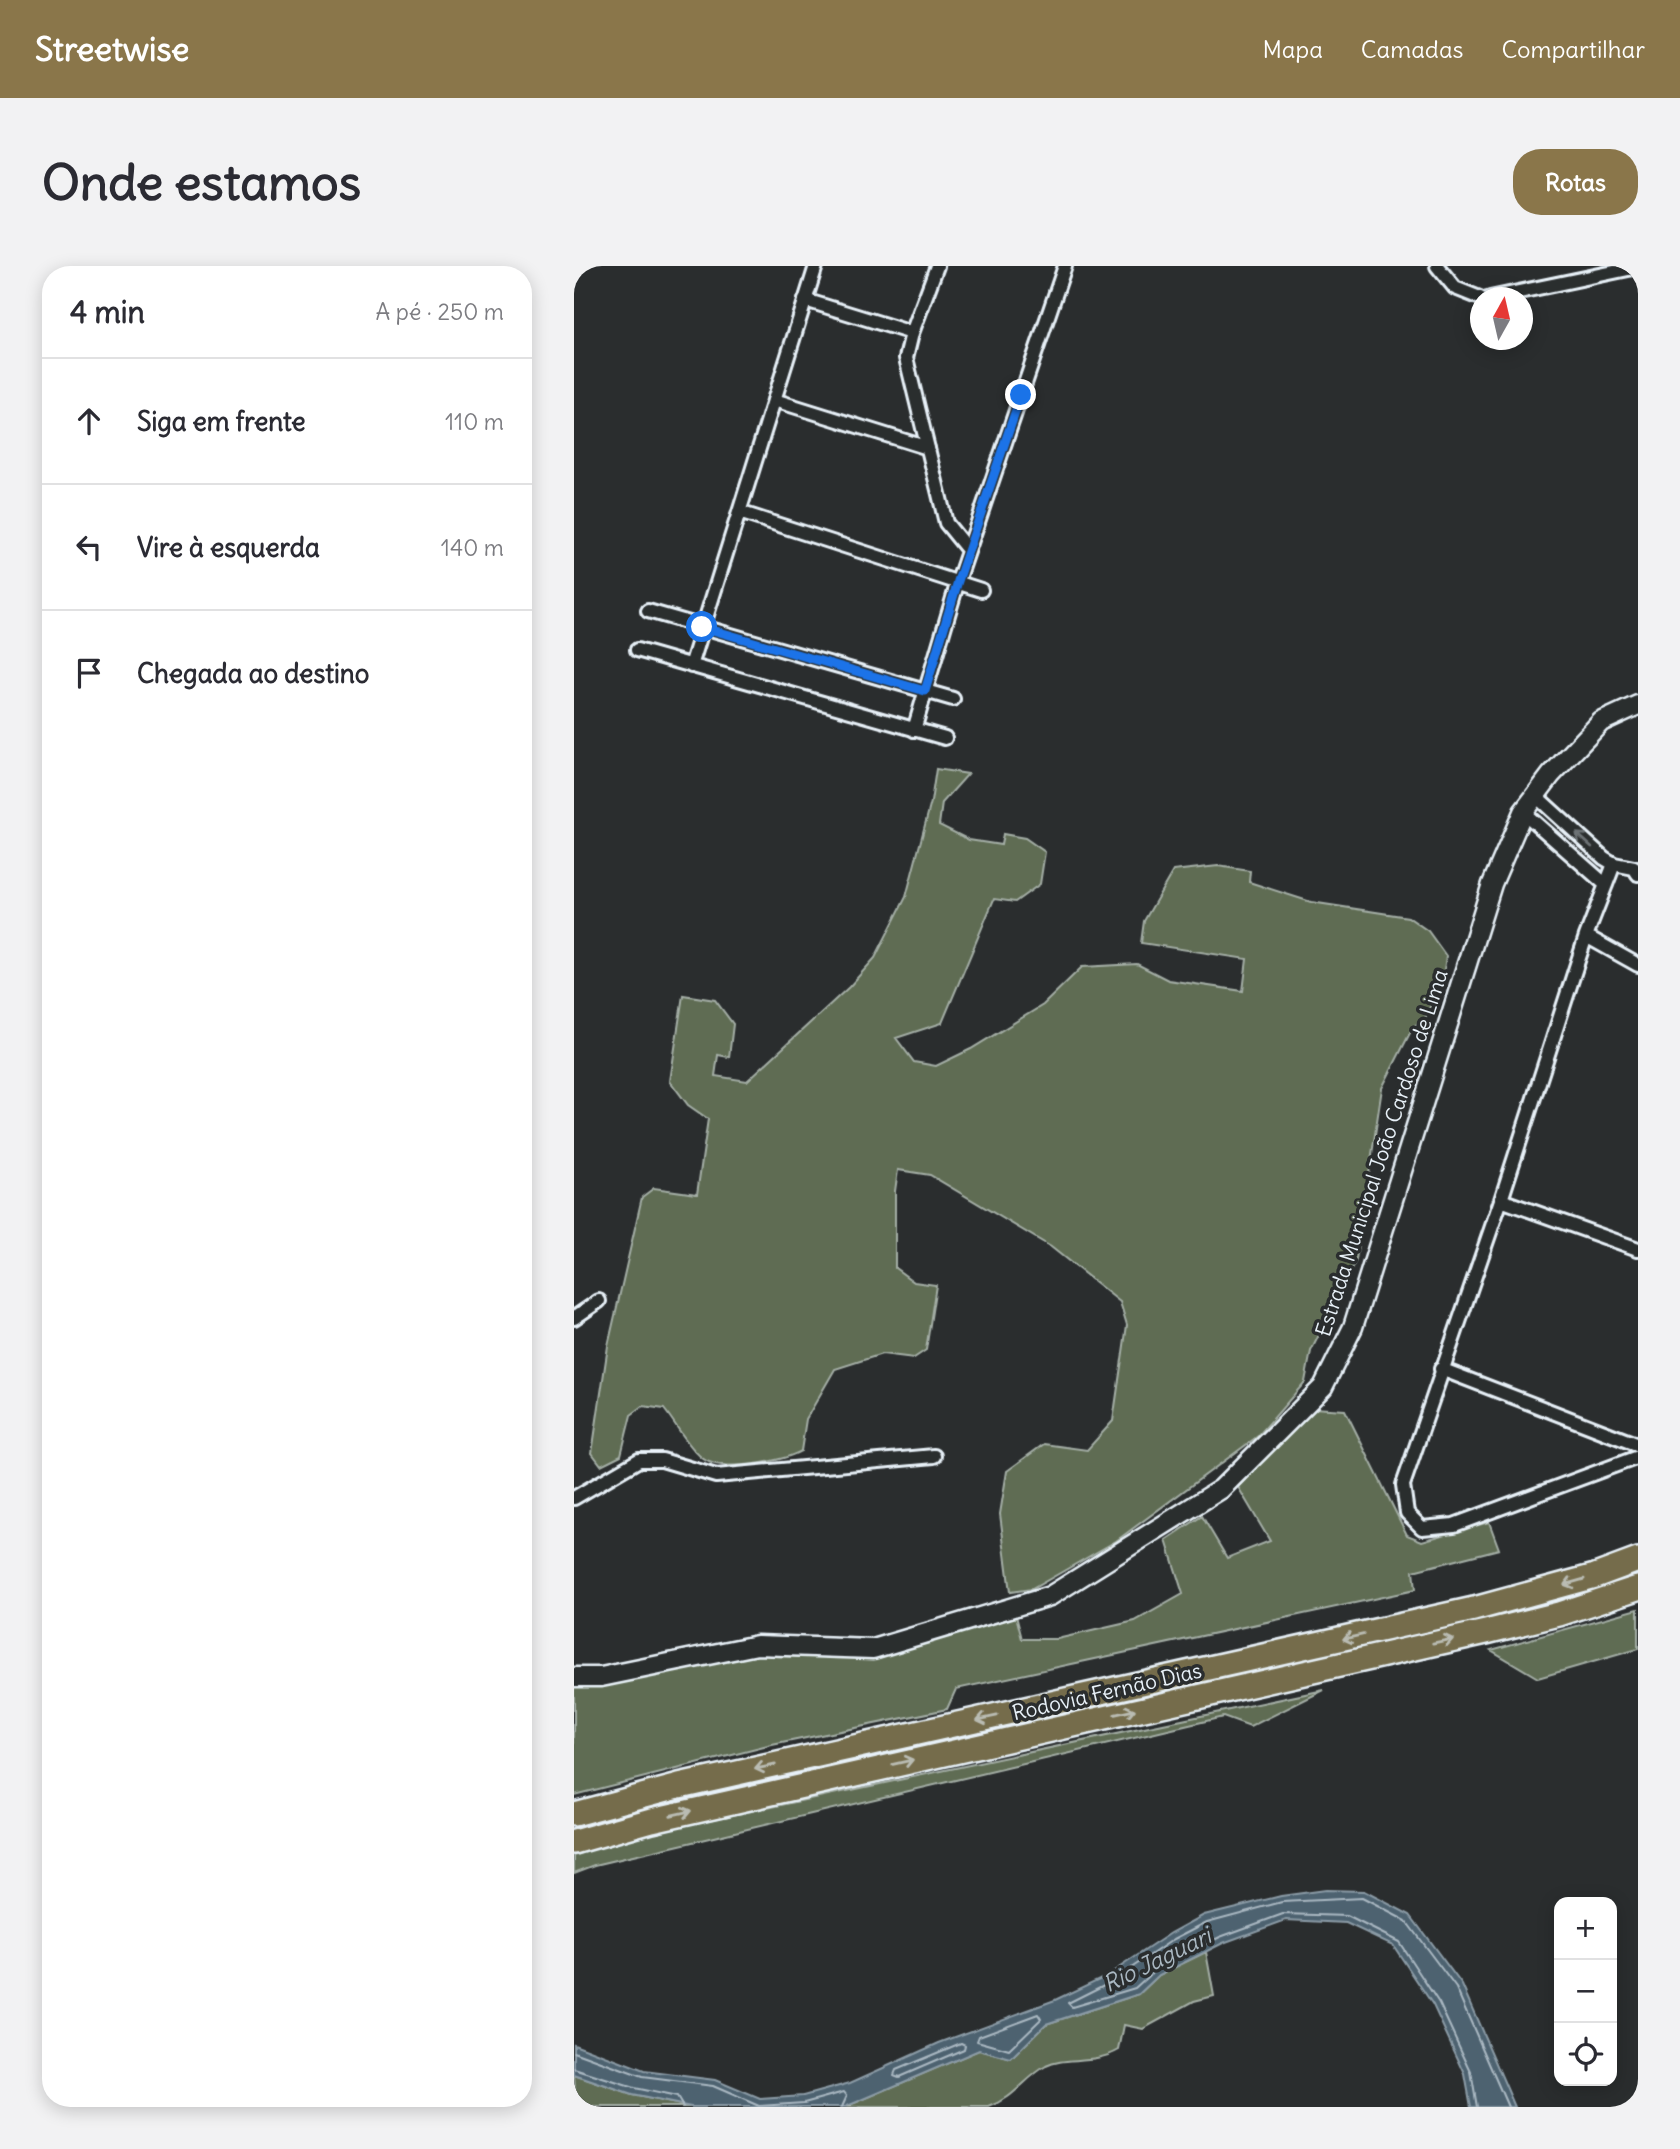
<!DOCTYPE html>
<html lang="pt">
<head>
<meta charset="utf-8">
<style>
  :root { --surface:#fff; --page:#f2f2f3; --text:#2b2b33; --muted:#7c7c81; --line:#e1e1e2; --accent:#8a764a }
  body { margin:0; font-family:Delius,sans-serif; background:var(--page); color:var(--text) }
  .controls { position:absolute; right:21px; bottom:21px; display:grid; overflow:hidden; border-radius:14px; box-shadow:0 4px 18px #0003 }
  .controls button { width:63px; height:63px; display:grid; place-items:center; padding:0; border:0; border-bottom:2px solid var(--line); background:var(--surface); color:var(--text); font:35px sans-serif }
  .compass { position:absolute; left:896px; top:21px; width:63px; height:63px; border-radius:50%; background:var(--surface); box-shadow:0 4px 18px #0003; rotate:8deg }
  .stop { position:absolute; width:21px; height:21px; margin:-16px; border:5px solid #1a73e8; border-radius:50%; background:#fff }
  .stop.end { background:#1a73e8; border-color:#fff; box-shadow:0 2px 7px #0008 }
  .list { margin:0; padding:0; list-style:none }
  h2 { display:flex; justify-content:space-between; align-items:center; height:91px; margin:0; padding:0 28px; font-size:30px }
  h2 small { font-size:23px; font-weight:400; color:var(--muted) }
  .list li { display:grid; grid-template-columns:46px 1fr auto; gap:21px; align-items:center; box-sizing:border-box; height:126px; padding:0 28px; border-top:2px solid var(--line) }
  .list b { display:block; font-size:26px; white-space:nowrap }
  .list em { font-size:23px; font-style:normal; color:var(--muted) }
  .icon { flex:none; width:38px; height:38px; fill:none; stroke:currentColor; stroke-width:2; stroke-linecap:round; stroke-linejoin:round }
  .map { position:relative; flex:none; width:1064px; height:1841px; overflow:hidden; border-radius:28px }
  header { display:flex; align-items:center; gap:42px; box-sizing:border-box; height:98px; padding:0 35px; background:var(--accent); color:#fff }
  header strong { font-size:33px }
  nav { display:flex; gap:38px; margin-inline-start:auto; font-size:24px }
  .intro { display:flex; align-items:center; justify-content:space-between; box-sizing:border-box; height:168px; padding:0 42px }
  h1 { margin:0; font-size:49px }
  .button { padding:18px 32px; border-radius:28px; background:var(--accent); color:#fff; font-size:24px; font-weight:700 }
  main { display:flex; gap:42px; padding:0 42px }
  aside { flex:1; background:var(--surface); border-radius:28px; box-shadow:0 4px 18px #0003 }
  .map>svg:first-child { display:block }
</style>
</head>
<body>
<header>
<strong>Streetwise</strong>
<nav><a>Mapa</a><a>Camadas</a><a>Compartilhar</a></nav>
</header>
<div class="intro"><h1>Onde estamos</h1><a class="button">Rotas</a></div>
<main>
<aside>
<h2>4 min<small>A pé · 250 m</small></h2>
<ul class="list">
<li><svg class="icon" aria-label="ahead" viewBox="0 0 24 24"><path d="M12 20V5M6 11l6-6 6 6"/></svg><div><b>Siga em frente</b></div><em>110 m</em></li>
<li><svg class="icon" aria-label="left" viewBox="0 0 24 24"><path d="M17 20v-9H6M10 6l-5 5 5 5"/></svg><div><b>Vire à esquerda</b></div><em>140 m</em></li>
<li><svg class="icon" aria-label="arrive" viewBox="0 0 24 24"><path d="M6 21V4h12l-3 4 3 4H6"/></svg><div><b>Chegada ao destino</b></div></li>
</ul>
</aside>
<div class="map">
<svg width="1064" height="1841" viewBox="0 0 1064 1841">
  <rect width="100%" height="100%" fill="#2a2d2e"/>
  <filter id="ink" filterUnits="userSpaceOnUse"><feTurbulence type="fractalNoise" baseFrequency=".0143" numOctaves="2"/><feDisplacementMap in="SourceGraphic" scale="14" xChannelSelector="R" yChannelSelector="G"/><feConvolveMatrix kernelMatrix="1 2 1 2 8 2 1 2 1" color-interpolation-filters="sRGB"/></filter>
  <g filter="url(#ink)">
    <path fill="#5f6c53" stroke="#a4aea6" stroke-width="2" d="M362,503l32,5 -26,29 -3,22 30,15 32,5 2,-11 22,4 20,14 -5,32 -25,18 -21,-3 -52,124 -46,15 18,24 22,4 35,-17 72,-44 39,-38 55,-3 31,16 75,11 4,-32 -106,-16 3,-22 29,-50 45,-5 32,5 -1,11 62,20 97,15 20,14 18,25 -3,21 -18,41 -12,9 -31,61 -26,172 -45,91 -6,31 -47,54 -142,105 -84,48 -22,3 -10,-78 7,-43 37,-27 43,6 26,-29 14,-96 -7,-23 -69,-55 -121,-72 -32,-5 -3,21v77l19,14 22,3 -10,65 -12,8 -32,-4 -47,15 -29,50 -5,32c-19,11 -82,23 -100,6 -14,-12 -25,-33 -37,-48l-21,-3 -12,9 -10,40 -20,10 -9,-12 16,-107 34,-149 12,-9 43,6 11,-75 -20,-14 -18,-24 13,-86 32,5 18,24 -4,33 -11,-2 -3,21 32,5 102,-94 26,-29 31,-61 25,-95z
      M739,1142l32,2 62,125 15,6 67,-19 10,27 -86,22 2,19 -459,99 -9,20 -175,36 -198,50v-112l181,-30 120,1 140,-42 7,27h35l78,-18 48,-27 -17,-54 36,-24 25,42 43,-17 -32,-54z
      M1064,1343v40l-100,29 -47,-28z
      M750,1424l-74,37 -27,-10 -628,148 -21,8v-17l46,-17z
      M632,1686l8,44 -20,5 -51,28 -19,-4 -5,25c-25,15 -54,6 -73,16 -21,12 -33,33 -57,41h-144l134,-57 32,9 35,-35 93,-30 20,-19z
      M0,1809l58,20 59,12h-115z"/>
    <path fill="#4d6270" stroke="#8b9ba6" stroke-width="2" d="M751,1624l39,1 46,24 52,70 53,122h-44l-6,-33 -32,-69 -40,-60 -47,-22 -60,-3 -63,23 -64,32 -20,19 -93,30 -35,35 -32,-9 -134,57h-154l-59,-12 -58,-20v-31l70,27 71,9 45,19 43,-3 47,-13 89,-40 116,-43 53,-25 63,-42 33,-18 77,-19z"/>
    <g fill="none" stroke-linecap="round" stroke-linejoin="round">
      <path stroke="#aab8c2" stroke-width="2" d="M464,1748l3,5 -32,31 -32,-9 2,-5z
        M387,1777l4,2 -1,4 -65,28 -5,-2 2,-5z
        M0,1786l68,25 71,9 46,20 45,-3 40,-11 3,4 -5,11
        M0,1803l60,19 43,9 6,10
        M903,1841l-6,-35 -32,-69 -40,-61 -52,-26 -64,-2 -63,23 -64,32 -21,19 -63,19 -4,-4 44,-22 62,-42 33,-17 75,-20 80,-4 44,23 50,67 52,119"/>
      <defs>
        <path id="street" d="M363,0l-25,67 -6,25 40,165 22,27
          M863,0l18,22 25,10
          M916,32l148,-31
          M231,34l107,33
          M200,134l154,48
          M165,246l242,78
          M74,345l305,88
          M63,384l308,88
          M117,400l125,-400
          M340,464l44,-149 107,-315
          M962,530l68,62 10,6 20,4 4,6
          M949,546l83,73
          M1040,598l-28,72 -85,264 -98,285 4,28 15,15 32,-3 184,-68
          M1012,670l52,29
          M927,934l137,49
          M0,1052l25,-17
          M867,1103l197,76
          M0,1232l65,-38h23l54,16 218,-20"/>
        <path id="secondary" d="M0,1411h27l156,-32 116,4 177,-53 171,-107 102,-102 30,-60 139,-443 31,-72 28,-37 50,-53 37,-17"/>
        <path id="highway" d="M0,1548l105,-28 795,-177 121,-33 43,-16
          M0,1576l78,-22 834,-188 73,-18 79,-26"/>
      </defs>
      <use href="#street" stroke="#e8f1f8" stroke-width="18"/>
      <use href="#secondary" stroke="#e8f1f8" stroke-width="23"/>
      <use href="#highway" stroke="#e8f1f8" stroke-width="28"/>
      <use href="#street" stroke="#2a2d2e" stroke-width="12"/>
      <use href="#secondary" stroke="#2a2d2e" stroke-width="18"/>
      <use href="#highway" stroke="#746c4b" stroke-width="23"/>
    </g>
    <defs><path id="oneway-shaft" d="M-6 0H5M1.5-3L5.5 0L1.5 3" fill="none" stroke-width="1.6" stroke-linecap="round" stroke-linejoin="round" transform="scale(1.75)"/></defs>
    <use stroke="#6c7275" href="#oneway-shaft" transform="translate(1010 574) rotate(-138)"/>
    <g stroke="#babcb3">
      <use href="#oneway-shaft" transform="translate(1000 1316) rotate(164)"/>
      <use href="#oneway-shaft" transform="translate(779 1371) rotate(167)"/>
      <use href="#oneway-shaft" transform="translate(869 1375) rotate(-12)"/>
      <use href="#oneway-shaft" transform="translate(551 1446) rotate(-13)"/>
      <use href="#oneway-shaft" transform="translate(413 1452) rotate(168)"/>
      <use href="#oneway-shaft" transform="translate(329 1496) rotate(-13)"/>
      <use href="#oneway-shaft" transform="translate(191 1501) rotate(168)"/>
      <use href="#oneway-shaft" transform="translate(107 1547) rotate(-13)"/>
    </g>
  </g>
  <g fill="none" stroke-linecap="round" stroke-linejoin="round" filter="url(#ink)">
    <path stroke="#1a73e8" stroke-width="9" d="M128,361l223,64 33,-110 63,-186"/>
  </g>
  <g text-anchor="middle" stroke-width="7" stroke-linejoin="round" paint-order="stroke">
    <g font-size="21" fill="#e8f1f8" stroke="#2a2d2e">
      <text transform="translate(808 887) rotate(-72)" y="7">Estrada Municipal João Cardoso de Lima</text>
      <text transform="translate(533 1426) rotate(-13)" y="7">Rodovia Fernão Dias</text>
    </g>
    <g font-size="23" font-style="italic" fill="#aab8c2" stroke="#2a2d2e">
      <text transform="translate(583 1694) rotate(-26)" y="8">Rio Jaguari</text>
    </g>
  </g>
</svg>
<div class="controls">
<button>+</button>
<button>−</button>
<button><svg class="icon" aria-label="locate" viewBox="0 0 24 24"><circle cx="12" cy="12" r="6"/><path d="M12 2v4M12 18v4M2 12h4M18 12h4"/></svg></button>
</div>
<svg class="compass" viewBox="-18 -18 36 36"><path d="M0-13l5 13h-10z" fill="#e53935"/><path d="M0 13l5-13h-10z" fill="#7c7c81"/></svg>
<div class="stop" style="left:128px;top:361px"></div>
<div class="stop end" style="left:447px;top:129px"></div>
</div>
</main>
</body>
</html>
